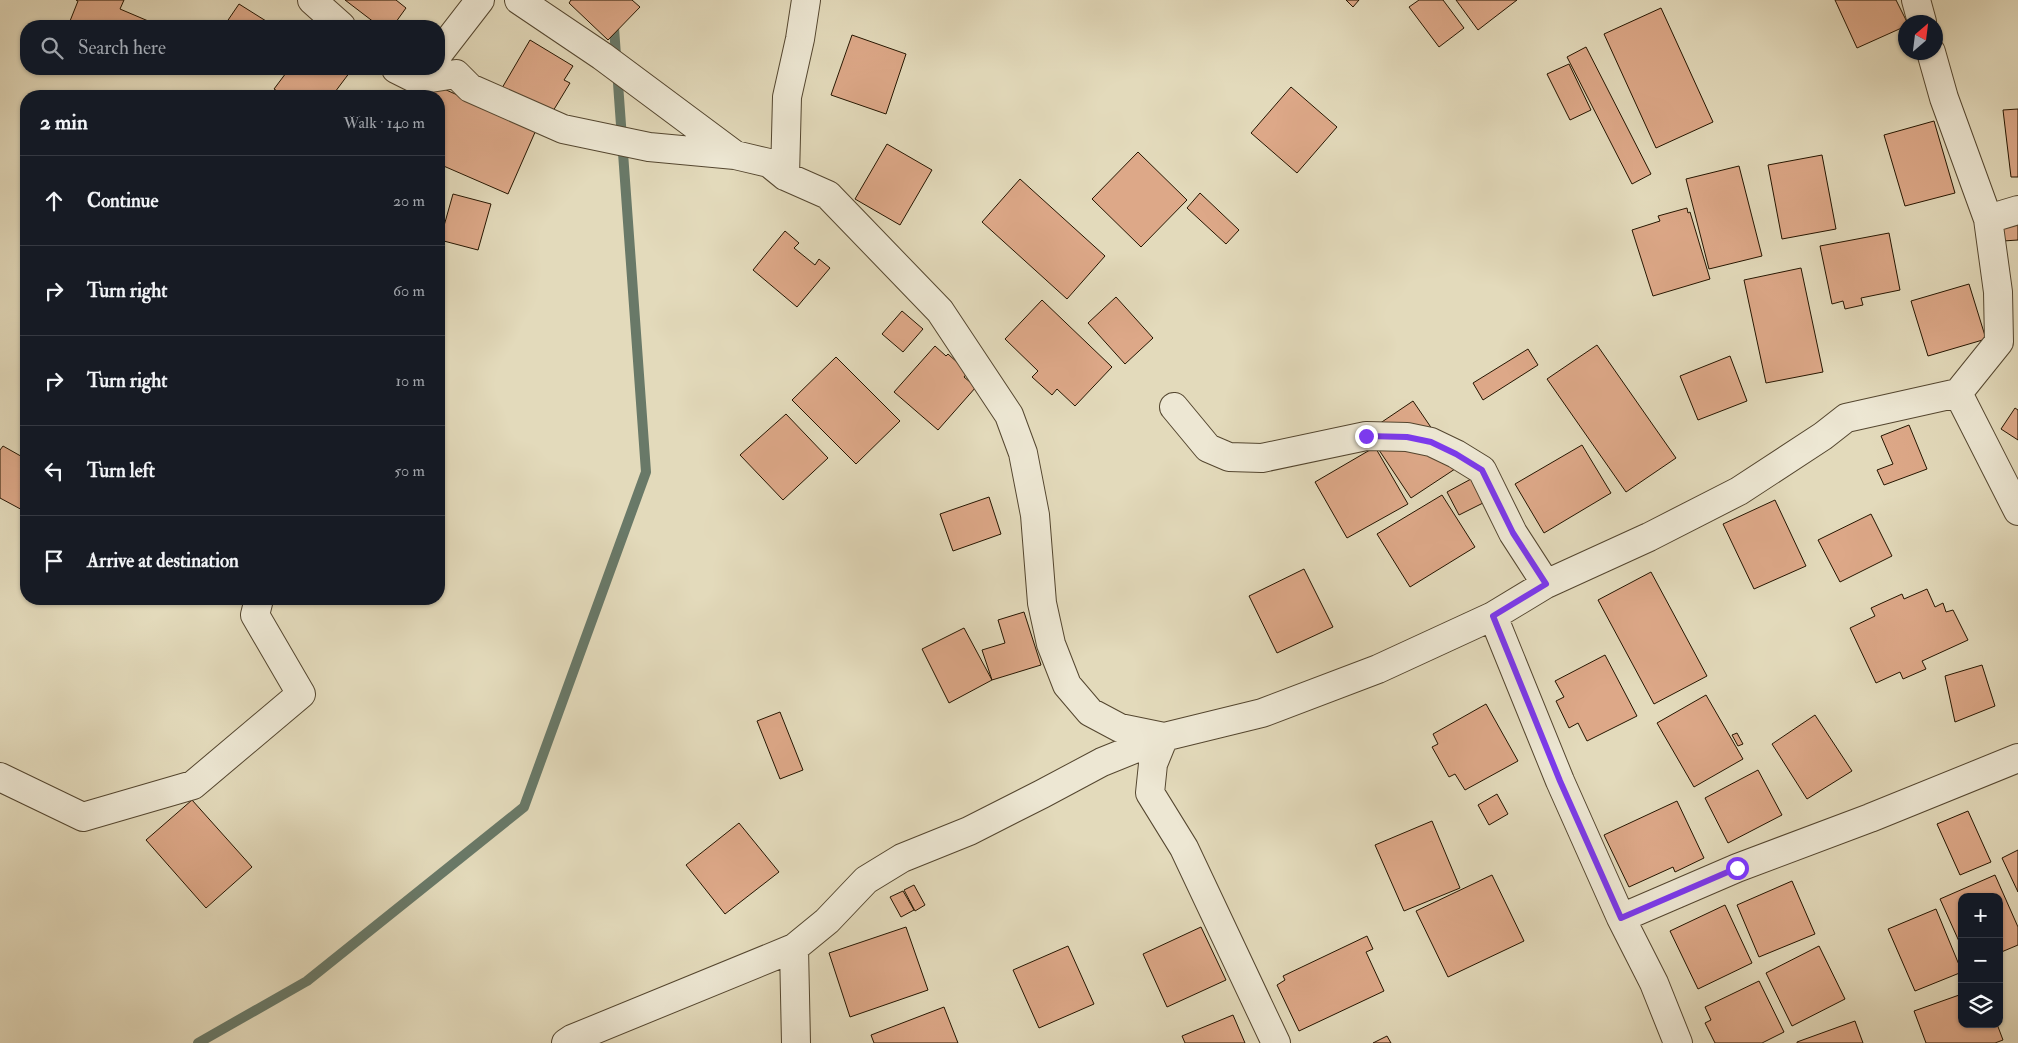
<!DOCTYPE html>
<html lang="en">
<head>
<meta charset="utf-8">
<style>
  :root { --surface:#171b24; --page:#242831; --text:#f1f3f6; --muted:#9ea1a6; --line:#363941 }
  body { margin:0; font-family:"IM FELL Double Pica",serif; background:var(--page); color:var(--text) }
  .controls { position:absolute; right:15px; bottom:15px; display:grid; overflow:hidden; border-radius:10px; box-shadow:0 1px 4px #0004 }
  .controls button { width:45px; height:45px; display:grid; place-items:center; padding:0; border:0; border-bottom:1px solid var(--line); background:var(--surface); color:var(--text); font:25px sans-serif }
  .compass { position:absolute; left:1898px; top:15px; width:45px; height:45px; border-radius:50%; background:var(--surface); box-shadow:0 1px 4px #0004; rotate:28deg }
  .stop { position:absolute; width:15px; height:15px; margin:-11px; border:4px solid #7c3aed; border-radius:50%; background:#fff }
  .stop.end { background:#7c3aed; border-color:#fff; box-shadow:0 1px 5px #0008 }
  .list { margin:0; padding:0; list-style:none }
  h2 { display:flex; justify-content:space-between; align-items:center; height:65px; margin:0; padding:0 20px; font-size:21px }
  h2 small { font-size:16px; font-weight:400; color:var(--muted) }
  .list li { display:grid; grid-template-columns:32px 1fr auto; gap:15px; align-items:center; box-sizing:border-box; height:90px; padding:0 20px; border-top:1px solid var(--line) }
  .list b { display:block; font-size:19px; white-space:nowrap }
  .list em { font-size:16px; font-style:normal; color:var(--muted) }
  .icon { flex:none; width:28px; height:28px; fill:none; stroke:currentColor; stroke-width:2; stroke-linecap:round; stroke-linejoin:round }
  .map { position:relative; flex:none; width:2018px; height:1043px; overflow:hidden }
  .search { position:absolute; background:var(--surface); box-shadow:0 1px 4px #0004; left:20px; top:20px; width:425px; height:55px; display:flex; align-items:center; gap:12px; box-sizing:border-box; padding:0 18px; border-radius:20px; color:var(--muted); font-size:19px }
  .panel { position:absolute; background:var(--surface); box-shadow:0 1px 4px #0004; left:20px; top:90px; width:425px; height:515px; border-radius:20px }
  .map>svg:first-child { display:block }
</style>
</head>
<body>
<div class="map">
<svg width="2018" height="1043" viewBox="0 0 2018 1043">
  <rect width="100%" height="100%" fill="#e3dabb"/>
  <filter id="stains"><feTurbulence type="fractalNoise" baseFrequency=".004" numOctaves="4"/><feColorMatrix values="0 0 0 0 .2 0 0 0 0 .09 0 0 0 0 .02 0 0 0 .5 -.17"/></filter>
  <radialGradient id="worn" r=".72"><stop offset=".6" stop-color="#630" stop-opacity="0"/><stop offset="1" stop-color="#630" stop-opacity=".3"/></radialGradient>
  <g fill="none" stroke-linecap="round" stroke-linejoin="round">
    <path stroke="#697968" stroke-width="10" d="M198,1043l109,-62 217,-174 122,-335 -34,-472"/>
  </g>
  <path fill="#dda888" stroke="#251500" d="M76,0h48l-4,9 40,17h-92l10,-25z
    M345,0h51l10,8 -13,18h-14z
    M571,0h61l8,7 -32,33 -39,-37z
    M1346,0h13l-6,7z
    M1419,0h24l21,28 -25,19 -30,-40z
    M1456,0h61l-39,30z
    M1835,0h61l11,22 -1,4 -49,22z
    M239,4l35,22h-50z
    M1661,8l52,114 -57,26 -52,-114z
    M852,35l54,19 -20,60 -55,-19z
    M530,40l43,26 -9,14 6,3 -20,33 -48,-28z
    M1586,47l65,127 -19,10 -65,-127z
    M1569,64l22,46 -21,10 -23,-46z
    M289,69h56l5,3 -18,24h-47l-11,-7z
    M435,85l101,45 -28,64 -69,-30v-68h-9z
    M1291,87l46,40 -40,46 -46,-40z
    M2018,109v68h-7l-8,-67z
    M1934,121l21,72 -50,13 -21,-71z
    M887,144l45,26 -32,55 -45,-26z
    M1138,152l49,48 -46,47 -49,-48z
    M1822,155l14,74 -54,10 -14,-74z
    M1739,166l23,90 -53,13 -23,-90z
    M1020,179l85,77 -38,43 -85,-77z
    M1200,193l39,37 -13,14 -39,-36z
    M453,194l38,10 -13,46 -38,-10z
    M1687,208l1,5 2,-1 20,67 -57,17 -21,-66 28,-9 -2,-5z
    M2018,216v24l-15,1v-19z
    M785,231l14,12 -5,5 21,17 4,-6 11,9 -33,39 -44,-37z
    M1889,233l11,57 -39,8 2,7 -18,4 -2,-8 -11,3 -12,-58z
    M1801,268l22,104 -57,11 -22,-103z
    M1969,284l17,55 -58,17 -17,-55z
    M1116,297l37,41 -28,26 -37,-41z
    M1042,300l70,67 -37,39 -18,-17 -5,6 -20,-18 6,-6 -33,-32z
    M902,311l21,18 -20,23 -21,-18z
    M1597,345l79,113 -50,34 -79,-113z
    M935,346l11,10 2,-2 20,18 -4,5 12,10 -38,43 -44,-38z
    M1528,349l10,16 -55,35 -10,-17z
    M1730,356l17,45 -49,19 -18,-44z
    M836,357l64,64 -44,43 -64,-64z
    M1413,401l45,66 -47,31 -44,-66z
    M2015,408l3,2v30l-17,-11z
    M786,414l42,44 -45,42 -43,-45z
    M1909,425l18,44 -43,16 -7,-15 16,-6 -12,-28z
    M1582,445l29,48 -67,40 -29,-49z
    M3,446l23,13v53l-26,-14v-48z
    M1375,447l33,57 -61,34 -32,-56z
    M1471,479l12,24 -24,12 -12,-23z
    M1442,495l33,52 -65,40 -33,-53z
    M989,497l12,37 -48,17 -13,-37z
    M1775,500l31,66 -52,23 -31,-65z
    M1871,514l21,42 -52,26 -22,-42z
    M1304,569l29,58 -56,26 -28,-57z
    M1651,572l56,104 -53,28 -56,-104z
    M1927,589l8,18 8,-4 3,9 7,-2 15,30 -46,21 4,8 -23,10 -3,-7 -24,11 -26,-55 25,-12 -4,-8 31,-14 2,5z
    M1024,612l17,53 -49,15 -10,-30 23,-7 -7,-23z
    M964,628l28,52 -43,23 -27,-54z
    M1605,655l32,61 -50,25 -9,-18 -9,5 -13,-27 8,-4 -9,-16z
    M1982,665l13,41 -40,16 -10,-46z
    M1706,695l37,64 -49,28 -37,-64z
    M1486,704l32,57 -53,29 -10,-16 -6,3 -17,-30 6,-3 -5,-10z
    M780,712l23,58 -23,9 -23,-58z
    M1815,715l37,56 -45,28 -35,-55z
    M1737,733l6,11 -5,2 -6,-11z
    M1758,770l24,45 -54,28 -23,-45z
    M1497,794l11,20 -19,11 -11,-20z
    M192,800l60,67 -46,41 -60,-68z
    M1677,801l27,57 -29,14 -2,-5 -44,20 -25,-52z
    M1968,811l23,51 -31,13 -23,-51z
    M1432,821l28,67 -56,23 -29,-66z
    M739,823l40,49 -54,42 -39,-49z
    M2018,850v42l-16,-34z
    M1492,875l32,66 -76,36 -32,-66z
    M1995,875l23,52v18l-19,8v-56h-37v51l-22,-49z
    M1792,881l23,53 -56,23 -22,-52z
    M914,885l11,20 -10,6 -11,-21z
    M903,891l11,19 -13,7 -11,-20z
    M1725,905l27,58 -54,26 -28,-58z
    M1936,909l26,63 -47,19 -27,-62z
    M906,927l22,63 -78,27 -21,-64z
    M1201,927l25,53 -59,27 -24,-53z
    M1367,936l6,13 -7,3 18,39 -85,40 -22,-46 8,-5 -2,-4z
    M1068,946l26,58 -55,24 -26,-58z
    M1819,946l26,53 -53,27 -26,-53z
    M1759,981l25,51 -22,11h-47l-10,-20 6,-3 -6,-13z
    M1962,994v30h35l6,16 -8,3h-69l-12,-32z
    M944,1007l14,36h-84l-3,-8z
    M1233,1015l12,28h-60l-3,-7z
    M1855,1021l8,22h-66v-1z
    M1387,1036l4,7h-18z"/>
  <g fill="none" stroke-linecap="round" stroke-linejoin="round">
    <defs>
      <path id="minor" d="M312,0l29,26
        M519,0l83,56 133,99
        M1916,0l6,22
        M439,53l41,-53
        M396,69l22,11 38,-6 14,14 93,41 86,18 86,8 34,8 16,13 43,19 112,116 69,104 14,38 12,62 7,88 9,41 16,41 23,27 30,16 44,9
        M785,176l2,-79 13,-58 6,-39
        M1988,219l30,-9
        M1958,393l60,118
        M1174,407l34,41 21,9 33,1 104,-22 41,1 24,5 25,12 26,16 31,63 33,51
        M1493,616l67,165 61,137 33,65 24,60
        M1164,737l-11,27 -3,29 34,55 92,195
        M0,777l83,40 110,-32 108,-91 -46,-79 4,-16
        M1621,918l116,-50 133,-50 148,-60
        M794,948l2,95
        M566,1043l6,-4 222,-91 33,-27 39,-41 36,-22 67,-27 73,-37 60,-32 62,-25 98,-24 116,-44 115,-53 53,-32 103,-47 90,-46 84,-55 23,-18 112,-25 41,-51 -1,-50 -10,-73 -44,-121 -13,-46"/>
    </defs>
    <use href="#minor" stroke="#54462f" stroke-width="30"/>
    <use href="#minor" stroke="#ede7d3" stroke-width="28"/>
  </g>
  <g fill="none" stroke-linecap="round" stroke-linejoin="round">
    <path stroke="#7c3aed" stroke-width="6" d="M1366,436l41,1 24,5 25,12 26,16 31,63 33,51 -53,32 67,165 61,137 116,-50"/>
  </g>
  <rect width="100%" height="100%" filter="url(#stains)"/>
  <rect width="100%" height="100%" fill="url(#worn)"/>
</svg>
<div class="controls">
<button>+</button>
<button>−</button>
<button><svg class="icon" aria-label="layers" viewBox="0 0 24 24"><path d="M12 4l9 5-9 5-9-5zM3 14l9 5 9-5"/></svg></button>
</div>
<svg class="compass" viewBox="-18 -18 36 36"><path d="M0-13l5 13h-10z" fill="#e53935"/><path d="M0 13l5-13h-10z" fill="#9ea1a6"/></svg>
<div class="stop" style="left:1737px;top:868px"></div>
<div class="stop end" style="left:1366px;top:436px"></div>
<div class="search"><svg class="icon" aria-label="search" viewBox="0 0 24 24"><circle cx="10" cy="10" r="6"/><path d="M15 15l6 6"/></svg>Search here</div>
<section class="panel">
<h2>2 min<small>Walk · 140 m</small></h2>
<ul class="list">
<li><svg class="icon" aria-label="ahead" viewBox="0 0 24 24"><path d="M12 20V5M6 11l6-6 6 6"/></svg><div><b>Continue</b></div><em>20 m</em></li>
<li><svg class="icon" aria-label="right" viewBox="0 0 24 24"><path d="M7 20v-9h11M14 6l5 5-5 5"/></svg><div><b>Turn right</b></div><em>60 m</em></li>
<li><svg class="icon" aria-label="right" viewBox="0 0 24 24"><path d="M7 20v-9h11M14 6l5 5-5 5"/></svg><div><b>Turn right</b></div><em>10 m</em></li>
<li><svg class="icon" aria-label="left" viewBox="0 0 24 24"><path d="M17 20v-9H6M10 6l-5 5 5 5"/></svg><div><b>Turn left</b></div><em>50 m</em></li>
<li><svg class="icon" aria-label="arrive" viewBox="0 0 24 24"><path d="M6 21V4h12l-3 4 3 4H6"/></svg><div><b>Arrive at destination</b></div></li>
</ul>
</section>
</div>
</body>
</html>
